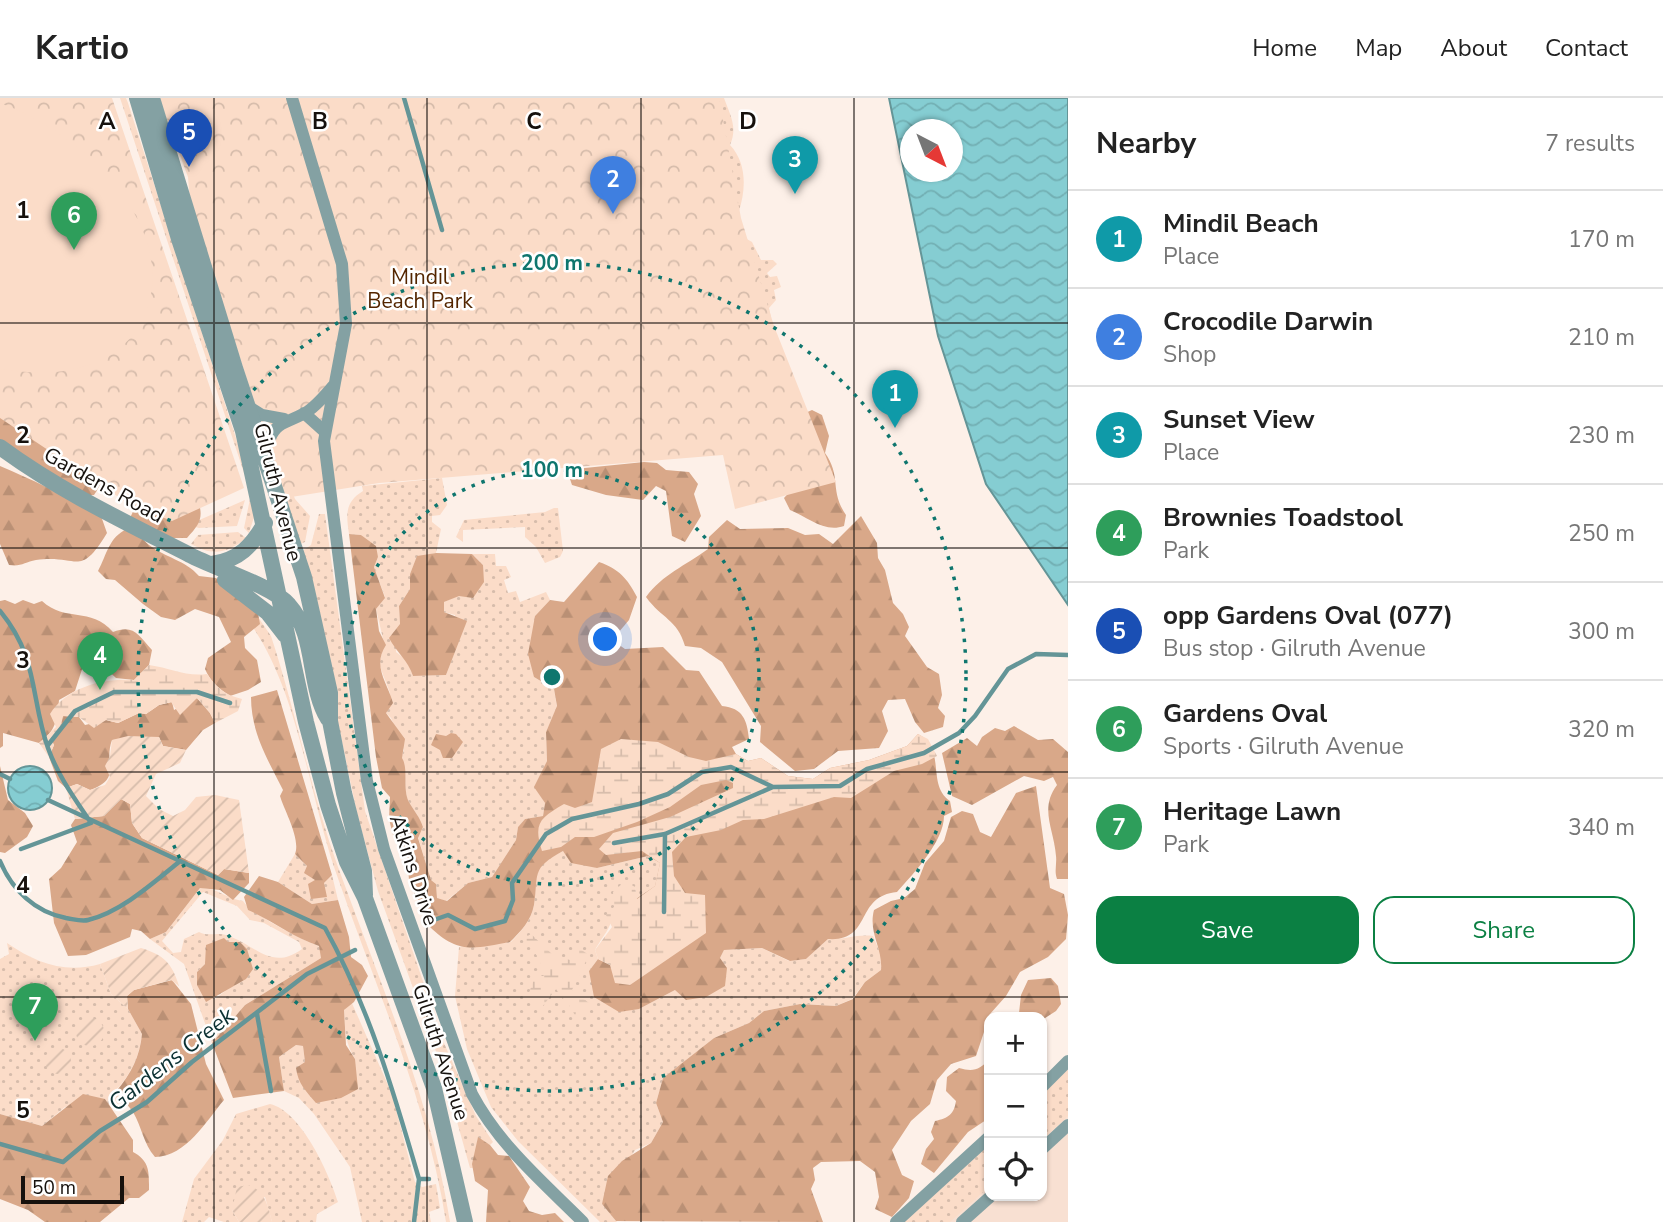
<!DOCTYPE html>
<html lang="en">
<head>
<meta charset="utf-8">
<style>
  :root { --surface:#fff; --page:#f6f6f6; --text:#222; --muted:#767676; --line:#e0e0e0; --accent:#0b8043 }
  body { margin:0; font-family:"Nunito Sans",sans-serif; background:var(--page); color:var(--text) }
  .controls { position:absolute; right:21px; bottom:21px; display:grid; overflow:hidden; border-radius:14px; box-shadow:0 2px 5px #0004 }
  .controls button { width:63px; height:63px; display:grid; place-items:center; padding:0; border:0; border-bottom:2px solid var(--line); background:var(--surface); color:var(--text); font:35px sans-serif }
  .compass { position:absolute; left:900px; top:21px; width:63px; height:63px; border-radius:50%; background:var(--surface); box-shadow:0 2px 5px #0004; rotate:138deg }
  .scale { position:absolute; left:21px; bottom:18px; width:103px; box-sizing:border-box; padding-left:7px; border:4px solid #16110d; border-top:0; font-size:19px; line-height:24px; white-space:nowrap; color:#16110d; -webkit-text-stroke:5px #fff; paint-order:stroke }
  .you { position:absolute; left:606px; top:542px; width:24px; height:24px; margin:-18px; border:5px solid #fff; border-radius:50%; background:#1a73e8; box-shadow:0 0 0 10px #1a73e833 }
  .badge { display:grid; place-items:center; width:46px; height:46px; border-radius:50%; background:var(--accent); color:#fff; font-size:23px; font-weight:700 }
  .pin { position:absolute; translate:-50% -58px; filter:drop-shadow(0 2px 4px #0008) }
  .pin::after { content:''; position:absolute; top:37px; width:24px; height:21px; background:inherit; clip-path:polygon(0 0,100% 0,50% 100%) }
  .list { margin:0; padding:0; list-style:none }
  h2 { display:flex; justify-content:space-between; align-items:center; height:91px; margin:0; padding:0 28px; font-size:30px }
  h2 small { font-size:23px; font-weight:400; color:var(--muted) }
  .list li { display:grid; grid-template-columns:46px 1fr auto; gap:21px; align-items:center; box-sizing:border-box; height:98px; padding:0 28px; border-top:2px solid var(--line) }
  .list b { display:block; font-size:26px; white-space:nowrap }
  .list p { margin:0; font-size:23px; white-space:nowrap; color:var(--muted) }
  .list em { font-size:23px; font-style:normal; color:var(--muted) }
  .actions { display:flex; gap:14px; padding:21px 28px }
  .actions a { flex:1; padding:16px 0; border:2px solid var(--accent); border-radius:21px; text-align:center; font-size:24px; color:var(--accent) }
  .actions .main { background:var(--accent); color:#fff }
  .icon { flex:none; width:38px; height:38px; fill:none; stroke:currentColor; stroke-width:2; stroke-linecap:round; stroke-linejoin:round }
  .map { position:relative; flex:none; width:1068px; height:1124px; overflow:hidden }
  header { display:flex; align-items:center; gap:42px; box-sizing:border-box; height:98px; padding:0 35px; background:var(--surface); border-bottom:2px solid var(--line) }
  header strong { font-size:33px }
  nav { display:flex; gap:38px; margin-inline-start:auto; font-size:24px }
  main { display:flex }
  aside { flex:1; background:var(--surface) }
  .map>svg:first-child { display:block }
</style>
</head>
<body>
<header>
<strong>Kartio</strong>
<nav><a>Home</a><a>Map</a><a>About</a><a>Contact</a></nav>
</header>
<main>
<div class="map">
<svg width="1068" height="1124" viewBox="0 0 1068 1124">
  <defs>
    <pattern id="grass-dots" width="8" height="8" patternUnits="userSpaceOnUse" patternTransform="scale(1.75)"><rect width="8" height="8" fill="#fbdcc8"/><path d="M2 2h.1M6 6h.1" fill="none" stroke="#d6bcab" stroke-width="1.8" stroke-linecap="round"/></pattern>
    <pattern id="forest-firs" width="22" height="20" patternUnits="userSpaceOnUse" patternTransform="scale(1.75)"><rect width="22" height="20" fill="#d9a889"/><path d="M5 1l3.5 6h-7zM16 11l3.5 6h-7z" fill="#ba9075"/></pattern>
    <pattern id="wetland-marsh" width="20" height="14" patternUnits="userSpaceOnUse" patternTransform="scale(1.75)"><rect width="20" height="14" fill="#fbdcc8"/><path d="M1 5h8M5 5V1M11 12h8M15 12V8" fill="none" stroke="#d6bcab"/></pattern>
    <pattern id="park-crowns" width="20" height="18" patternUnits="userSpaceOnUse" patternTransform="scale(1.75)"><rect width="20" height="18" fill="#fbdcc8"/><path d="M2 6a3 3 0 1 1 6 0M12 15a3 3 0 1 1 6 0" fill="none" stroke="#d6bcab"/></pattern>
    <pattern id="garden-furrows" width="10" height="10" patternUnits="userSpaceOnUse" patternTransform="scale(1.75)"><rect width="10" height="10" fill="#fbdcc8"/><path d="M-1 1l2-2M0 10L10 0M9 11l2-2" fill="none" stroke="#d6bcab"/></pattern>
    <pattern id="water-waves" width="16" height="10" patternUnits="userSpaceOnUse" patternTransform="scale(1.75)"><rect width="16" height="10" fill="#85cdd2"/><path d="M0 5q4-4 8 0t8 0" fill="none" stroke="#72afb3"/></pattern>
  </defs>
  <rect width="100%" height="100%" fill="#fdf0e8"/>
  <path fill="#f8e0d2" d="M1068,1017v107h-121l42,-37v11h53v-58z"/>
  <path fill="url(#grass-dots)" fill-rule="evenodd" d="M120,0h6l2,5 126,391 1,20 -6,19 -5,-5 7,-34z
    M690,0h34c6,17 14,29 6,47 17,18 16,44 9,66z
    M745,140l7,4 9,18h12l4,4 -10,9 3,4 7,-1 4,11 -7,3 2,10 -7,8 2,9 -24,8z
    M273,364l10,5 12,32 15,17 -5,26 -5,2z
    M442,380l5,27 -7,10 -8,1v6l9,7 -5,24 -19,4 -7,17v15l-11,17 1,18 -4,28 12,9 5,15 33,-1 14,-37 -5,-23 -11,-3v-10l15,-7 24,-30 -11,-11h23l1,12h10l5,11 -7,3 4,13 8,-2 4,11 26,-10 4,8 -15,16 -1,61 20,12 3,18 -11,25 1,29 -12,26 10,16 -2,13 -18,3 -7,8 -2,13 -24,37 -24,6 -22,18 -9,-3 -1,-14 -5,-4 -13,-43 5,-10c-3,-10 -9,-16 -14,-25 -7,-13 0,-33 -8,-44l3,-8 -13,-32 -5,-5 4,-20 -11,-29 5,-21 -8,-34 9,-12 -11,-30 4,-10 -17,-22 -12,-1c-3,-20 -4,-32 14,-43l-1,-5z
    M245,402l-8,26 -38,2 -11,-3z
    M554,410h4l5,43 -3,6 -15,6 -9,-16 -11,-10v-10l-62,3v12l-7,-5 8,-17 81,-8z
    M319,416h6l40,297 79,232 32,73 17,26 -3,3 -12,-7 -5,30h-3l-28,-100 -64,-177 -21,-78 -55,-262 9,-6z
    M238,434l8,6c-19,16 -34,18 -55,6l7,-9z
    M258,519l13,19c25,76 40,156 67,231 42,116 93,232 112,355h-4c-19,-123 -72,-238 -112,-355 -25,-76 -37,-176 -82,-241z
    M563,753l34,17 51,-12 12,7 -5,23 -19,13 -1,-12 -21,20c-2,22 -9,25 -19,43l3,9 -9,12 50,38 36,-19 45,-32 4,-8 38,-2 27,13 17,-2 22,-20c17,1 28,-5 45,-3l9,21 -1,13 -16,12 -13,17 -16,7 -36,-2 -36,7 -15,12 -35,15 -51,40 -7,25 7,19 -12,21 -16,7 -33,54 15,18h-17l-82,-81 -27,-34 -24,-58 -12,-53 4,-49 52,-5c10,-11 20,-21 23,-37 4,-31 -4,-37 29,-54z
    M295,756l29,29 8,-8 6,25 -26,4 -34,-22z
    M200,790c18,0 27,11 43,13 8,13 59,39 76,45l3,5 -1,7 -76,47 -33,38 -28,-79 -34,-25 16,-7zM203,794l34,14 13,14 14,3 35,19 3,7c-31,23 -47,-5 -76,-14 -10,-3 -17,2 -27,-3l-15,7 -3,13 -8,1 -11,-12zM205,866l28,21 -18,14 -18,-27z
    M7,845c29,20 58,31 93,21l11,30 17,15 14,25c-2,21 -11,40 -25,55l5,13 -11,8 -6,-11 -40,8 -23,19 -42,-12v-155l9,-5z
    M351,903l41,93 23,88 7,5 14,-3 4,24 -11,4 2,10h-69l-12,-55 -36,-53 -15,-16 -15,-7 -5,-34 17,-12 7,1 2,16 26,35 10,1 14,-39c-10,-16 -10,-30 -11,-49z
    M1068,971v47l-26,24v-45z
    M270,1006c31,7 59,69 68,98l-21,12 -1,8h-44l-7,-25 -33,13 7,12h-15l-15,-5 -5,5h-22l12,-43 29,-39 13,-26z
    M989,1047v42l-39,35h-47z"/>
  <path fill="url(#forest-firs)" d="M0,296l109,78 -15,23 -11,1 -83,-54z
    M812,312l10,5 7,21 -4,17c17,24 4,37 21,62l-2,11c-20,7 -36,-9 -54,-16l-6,-12 10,-11 9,-73z
    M644,364l13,1 9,7 23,2 9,12 -4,10 7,22 -16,26 -13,-6 -6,-45 -10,-5 -13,14 -37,-5 -34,-10 -3,-9 6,-7z
    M0,368c35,15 67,30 101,50l6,17c-28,46 -28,21 -71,27 -11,2 -15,7 -27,5l-9,-21z
    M197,399c7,20 4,26 -10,41h-16l-41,-20 8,-17z
    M861,418l16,27 1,15 7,12 8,33 10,11 6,13 -4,9 22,31 12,7 3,21 -4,13 7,8 -2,11 -19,6 -9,-11 -10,-23 -17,1 -6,11 6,20 -9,17 -41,3 -24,18 -19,2 -35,-29 1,-16 -39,-64 -21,-14 -16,-2c-8,-27 -23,-27 -39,-49 17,-23 39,-31 62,-48l1,-12 18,-17 13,9 48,-1 17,7 14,-1 14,10z
    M127,431c11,4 14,9 22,16 17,13 36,15 50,31l17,2 42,35 2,11 -16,13 1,11 12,12 4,22 -13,8 -18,6c-11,-7 -20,-15 -25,-27l3,-11 23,-16 -12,-25 -24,-8 -20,11 -14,-3 -18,-13 -28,-24 -9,-1 -8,-8c9,-17 11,-34 29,-42z
    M349,436l12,1 15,11 2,11 -4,10 11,31 -9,11 3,22 7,14c-14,21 1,37 7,58l-7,10 19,26 -3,19c7,11 0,31 7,44 5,9 11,15 14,25l-5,11 13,42 5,4 1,14 10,3 21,-18 24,-6 24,-37 2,-13 7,-8 18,-3 2,-13 -11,-16 13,-26 -1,-29 11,-26 -3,-17 -20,-12 -6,-23 7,-38 15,-16 14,2 35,-40c20,7 28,16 38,35l-8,23 -11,13 -3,9 10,7 38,-2 23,23 13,1 23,35c21,2 25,14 27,33l-17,8 4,7 12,7 13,-3 27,18 25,3 17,-11 39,-8 38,-14 11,-12c29,15 8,51 32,67l2,11 -8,4c0,25 -30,57 -47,76 -43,4 -24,50 -69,47l-22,20 -16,2 -28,-13 -38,2 -4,8 7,10 -2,18 -19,11 -20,3 -11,-10 -36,19 -20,3 -25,-15 -5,-26 9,-12 12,6 26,-66 19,-13 5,-23 -12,-7 -51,12 -26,-5 -8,-12c-33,18 -24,23 -29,54 -3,16 -13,26 -24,37 -37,7 -53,12 -81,-16l-1,-18 -14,-12 1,-12 -6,-4 -2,-25 -14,-20 -4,-16 1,-22 -8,-9 -6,-31z
    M436,455l36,1 11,11 1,17 -11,16 -14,-2 -15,6v10l23,9 -21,54 -33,1c-5,-16 -16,-23 -24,-38l11,-14 -1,-18 11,-17v-15l7,-18z
    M5,502l10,4 8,-4 11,4 8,-3c24,22 48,5 71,31 21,-8 25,3 39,18l-3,15 -15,15 -18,-2 -17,-16 -14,-2 -10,31 -16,9c-2,20 -3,31 -20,43l-36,-10v13l-3,2v-147z
    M277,592l55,185 -8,8 3,14 -16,2 -3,-15 7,-4 -11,-7 3,-7 -12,-12c6,-15 -11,-44 -15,-58l3,-6c-15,-30 -32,-57 -32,-93z
    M197,600l13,15 5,10 -12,7 -17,20 -23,-4 -4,-9 -47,3c-9,24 11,38 -22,50l-13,-6 -11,4 -8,-7 -9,-24 5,-12 -4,-7 13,-22 16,1 6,8 21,-5 12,3 21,-10 7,1 13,-9 13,-3 2,8z
    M1014,628l24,14 15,-1 15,13v127h-11c-3,-8 0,-15 -1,-23 -2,-27 -17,-47 1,-71l-4,-8 -9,4 -20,-5 -52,29 -20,-9 -10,-43 25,-15 10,8 5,-9 13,-9 10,3z
    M451,635l5,1 7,8 -11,16h-9l-3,-8 -9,-5 5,-11 10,2z
    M0,668l8,34 17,13 8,13 -6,11 -22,16 -5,-1z
    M1036,688l14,102 14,6 4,21 -2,24 -18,18 -28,15 -14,24 -16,18 -14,42 -25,8 -14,16 -7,24 -19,17 -19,29 10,25 12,6 -5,17 -17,19 -17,-8 4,-12 -4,-25 -15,-11 -39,1 -8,6 2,12 -4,9 12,33 -207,-1 -14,-17 6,-28 14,-15 29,-18 12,-21 -7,-19 7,-25 51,-40 35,-15 15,-12 36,-7 36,2 17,-7 12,-17 16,-12c2,-22 -13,-37 -7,-60l17,-9 13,-3 11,-9 10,-26 19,-22 7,-24 11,-6 11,3 7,18 11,5 25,-44z
    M121,701l9,5 2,19 10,15 76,37 6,-6 25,4v10l-16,17 -13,-10 -20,-2 -34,44 -16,7 -9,-8 -9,-2 -2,8 -44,18 -18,1 -14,-33 -5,-44 12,-11 16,-26 -6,-17 4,-6 29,-3z
    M259,778l19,6 34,22 26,-4 11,37 2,20 11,8 6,11 -14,26 -10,8 2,35 9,14 3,30 -17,9 -25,5c-10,-12 -18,-19 -20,-35l9,-6 -2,-16 -7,-1 -17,12 5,34 -51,7 -21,-55 33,-38 76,-47 -2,-12c-27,-9 -46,-25 -71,-36l-4,-13z
    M224,840l4,4h12l7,7 6,20 -7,10 -40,23 -9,-17v-13l8,-8 1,-19z
    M1051,880l7,8 3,18 -5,7 -14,9v-3h-30l7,-4 2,-18 7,-15z
    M172,882l19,24 15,60 18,36c-18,21 -37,56 -69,57 -12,-14 -13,-30 -22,-45 -6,-9 -12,-12 -16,-22 14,-16 23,-34 25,-56l-14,-25 -1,-13 7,-6z
    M989,961v59l-21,14 -34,41 -13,-9 5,-15 8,-10 -3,-7 4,-11c14,-3 19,-7 21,-20l-10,-10 1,-14 12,-9c14,4 21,2 30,-9z
    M83,996l22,5 28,41v12c17,9 16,20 16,38l-10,8h-10l-29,24h-55l-17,-12 -28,-11v-85l42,12z
    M478,1039l12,8 8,10 11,1 21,31 -7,14 6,10 13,4 13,-2 9,9h-78l2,-32 -13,-9 -3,-17z"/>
  <path fill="url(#wetland-marsh)" d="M149,567c22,3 37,12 58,9 10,14 18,21 35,25l-4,12 -23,12 -5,-10 -13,-15 -17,17 -9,-13 -12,3 -13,9 -7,-1 -21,10 -12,-3 -12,8 -15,-11 -16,-1 -3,14 -9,8 3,7 -5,12 -10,-14 17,-16 -6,-13c17,-27 53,-36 84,-34z
    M918,636l10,5 9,17 -15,8 -28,7 -43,27 -17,-1 -70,22 -21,1 -22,10 -35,7 -14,15 2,24 11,17 20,2 1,38 -76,52 -15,-2 -5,-18 -12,-6 -3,-9 17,-23 -6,-12 8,-8 -1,-15 12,-11 10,6 2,12 18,-13 5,-23 -18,-12 -36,4 -7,-6 14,-16 57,-16 63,-29v-5l-7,-3 -25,5 -31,22 -33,15 -43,15h-19l-14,10 -19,4c-9,-28 -2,-33 22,-47l11,4 17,-6 9,-53 20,-10 37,3 31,15 17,4 30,-7 12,7 13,-3 27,18 25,3 17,-11 39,-8 38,-14z
    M531,836l22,21 17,5 10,-11 9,6 -17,35 17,13 -2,12 -12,1c-4,-11 -13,-17 -19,-27l-17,22 -10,-18 6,-17h9l-4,-16 -16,-22z"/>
  <path fill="url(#park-crowns)" d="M0,0h112l132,390 -72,33 -43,-17 -129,-86z
    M159,0h560l22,120 33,108 62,156 -101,27 -12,-54 -344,28 -94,15 -95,-295 -2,-26z"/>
  <path fill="url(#garden-furrows)" d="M128,638l31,1 4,9 23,4 -6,13 -24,11 -10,22 13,13 14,7 12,-6 11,-13 19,-2 24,5 10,73 -25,-4 -6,6 -76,-37 -10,-15 -2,-19 -9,-5 -17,17 -29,3 -9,-31 11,-4 13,6 15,-5 5,-8 -5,-11 5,-10 2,-16z
    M141,850c23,7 31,15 38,38l-8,-6 -37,10 -7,6 1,13 -17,-15 -11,-30z
    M31,895c12,8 15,17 14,31l-9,5 -8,-3 -13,-13v-10l5,-7z
    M76 934a14 14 0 1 1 28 0a14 14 0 1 1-28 0Z
    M45 963a13 13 0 1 1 26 0a13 13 0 1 1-26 0Z
    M248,1087c17,5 20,21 24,37h-33l-7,-12 5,-23z"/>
  <path fill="#fbdcc8" d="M0,5c58,21 119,69 143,128 27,68 -5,130 -80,140 -21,3 -41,1 -63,-2z"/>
  <path fill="url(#water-waves)" stroke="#649597" stroke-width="2" fill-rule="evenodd" d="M889,0h179v507l-82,-121 -48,-148zM911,32h42v42h-42z
    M8 690a22 22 0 1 1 44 0a22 22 0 1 1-44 0Z"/>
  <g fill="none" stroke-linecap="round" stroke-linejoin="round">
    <path stroke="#649597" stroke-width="4.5" d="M404,0l38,132
      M0,513c39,47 30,86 48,137 10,28 27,51 43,75l-70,26
      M48,647l27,-34 39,-19h83l33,11
      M0,676l10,5
      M48,702l277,128c44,79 69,165 94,251h10
      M614,745l51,-9 108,-47
      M0,763c12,29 35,51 66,57 7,1 16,4 22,2 33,-8 65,-37 91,-58
      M664,814l1,-78
      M428,824l20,-7 27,14 30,-8 8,-21 -1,-17 34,-49 26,-15 67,-15 29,-10 34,-22 29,-5 42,20 67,-1 27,-17 57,-16 35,-20 16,-17 33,-47 28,-15 32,1
      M257,916l14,77
      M0,1046l63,18 37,-31 47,-29 45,-40 115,-88 48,-24
      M414,1124l5,-43"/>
    <path stroke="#84a1a3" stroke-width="12" d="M292,0l50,166 4,60 -22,117 43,340 17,68 88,245c27,51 71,88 111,128
      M246,307l16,10 22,4
      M304,315l20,18
      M264,351c14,-30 15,-22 41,-36 11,-6 21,-19 29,-28
      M1042,989l26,-26
      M1042,1051l26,-24
      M896,1124l93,-85
      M962,1124l29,-26"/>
    <path stroke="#84a1a3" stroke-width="16" d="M137,0l42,141 64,192 63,291 22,83 19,57 18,36 69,190 31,134
      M152,0l83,270 69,209 26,116v28l14,72 20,78 1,24
      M0,349c58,43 125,75 190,108 24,13 83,31 99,50 28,31 18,79 39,114
      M212,466c27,-4 40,-18 53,-41
      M225,482l43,33 17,22"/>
  </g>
  <path fill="none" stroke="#16110d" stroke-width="2" stroke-opacity="0.55" d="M214,0v1124M427,0v1124M641,0v1124M854,0v1124M0,225h1068M0,450h1068M0,674h1068M0,899h1068"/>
  <g fill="none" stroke="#0f766e" stroke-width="3.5" stroke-dasharray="3.5 7">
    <circle cx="552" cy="579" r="207"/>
    <circle cx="552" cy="579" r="414"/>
  </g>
  <g text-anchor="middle" stroke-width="5" stroke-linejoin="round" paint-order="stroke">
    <g font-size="21" fill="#542600" stroke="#fff">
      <text x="420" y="186">Mindil<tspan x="420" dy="24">Beach Park</tspan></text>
    </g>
    <g font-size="21" fill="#16110d" stroke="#fff">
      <text transform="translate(104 387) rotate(29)" y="7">Gardens Road</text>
      <text transform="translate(278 394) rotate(76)" y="7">Gilruth Avenue</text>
      <text transform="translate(414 772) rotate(72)" y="7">Atkins Drive</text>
      <text transform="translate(441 954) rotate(72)" y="7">Gilruth Avenue</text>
    </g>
    <g font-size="23" font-style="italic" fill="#0b3032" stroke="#fff">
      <text transform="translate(171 961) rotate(-38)" y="8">Gardens Creek</text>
    </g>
  </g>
  <g font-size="23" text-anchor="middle" font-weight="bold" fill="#16110d" stroke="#fff" stroke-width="5" stroke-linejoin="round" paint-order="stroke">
    <text x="107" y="31">A</text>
    <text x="320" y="31">B</text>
    <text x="534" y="31">C</text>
    <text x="748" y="31">D</text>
    <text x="23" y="120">1</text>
    <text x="23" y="345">2</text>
    <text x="23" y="570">3</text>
    <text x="23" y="795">4</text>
    <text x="23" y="1020">5</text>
  </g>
  <circle cx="552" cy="579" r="10" fill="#0f766e" stroke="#fff" stroke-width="3.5"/>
  <g font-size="21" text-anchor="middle" font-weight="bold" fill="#0f766e" stroke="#fff" stroke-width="5" stroke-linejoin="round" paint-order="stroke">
    <text x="552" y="172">200 m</text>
    <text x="552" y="379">100 m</text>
  </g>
</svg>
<div class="controls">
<button>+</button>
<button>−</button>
<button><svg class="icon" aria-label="locate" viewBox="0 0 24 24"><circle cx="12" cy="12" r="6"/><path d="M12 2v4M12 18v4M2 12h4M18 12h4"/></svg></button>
</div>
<svg class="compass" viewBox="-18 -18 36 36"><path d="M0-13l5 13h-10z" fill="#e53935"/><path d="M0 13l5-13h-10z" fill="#767676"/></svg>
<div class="scale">50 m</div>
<div class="you"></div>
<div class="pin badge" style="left:895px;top:330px;background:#0f9aa8">1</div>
<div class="pin badge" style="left:613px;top:116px;background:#3f7fe0">2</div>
<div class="pin badge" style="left:795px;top:96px;background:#0f9aa8">3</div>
<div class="pin badge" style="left:100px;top:592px;background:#2e9e5b">4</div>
<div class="pin badge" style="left:189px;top:69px;background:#1a4fb4">5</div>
<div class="pin badge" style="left:74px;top:152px;background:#2e9e5b">6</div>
<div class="pin badge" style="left:35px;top:943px;background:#2e9e5b">7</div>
</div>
<aside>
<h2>Nearby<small>7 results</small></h2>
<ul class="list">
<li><span class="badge" style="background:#0f9aa8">1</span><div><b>Mindil Beach</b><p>Place</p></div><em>170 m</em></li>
<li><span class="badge" style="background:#3f7fe0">2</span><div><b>Crocodile Darwin</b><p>Shop</p></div><em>210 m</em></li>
<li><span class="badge" style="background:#0f9aa8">3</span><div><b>Sunset View</b><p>Place</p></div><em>230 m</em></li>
<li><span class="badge" style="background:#2e9e5b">4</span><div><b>Brownies Toadstool</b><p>Park</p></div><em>250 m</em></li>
<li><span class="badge" style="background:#1a4fb4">5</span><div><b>opp Gardens Oval (077)</b><p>Bus stop · Gilruth Avenue</p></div><em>300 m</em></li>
<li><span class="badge" style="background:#2e9e5b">6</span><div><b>Gardens Oval</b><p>Sports · Gilruth Avenue</p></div><em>320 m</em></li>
<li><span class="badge" style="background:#2e9e5b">7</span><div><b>Heritage Lawn</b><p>Park</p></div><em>340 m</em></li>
</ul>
<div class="actions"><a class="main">Save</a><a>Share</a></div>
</aside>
</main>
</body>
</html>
